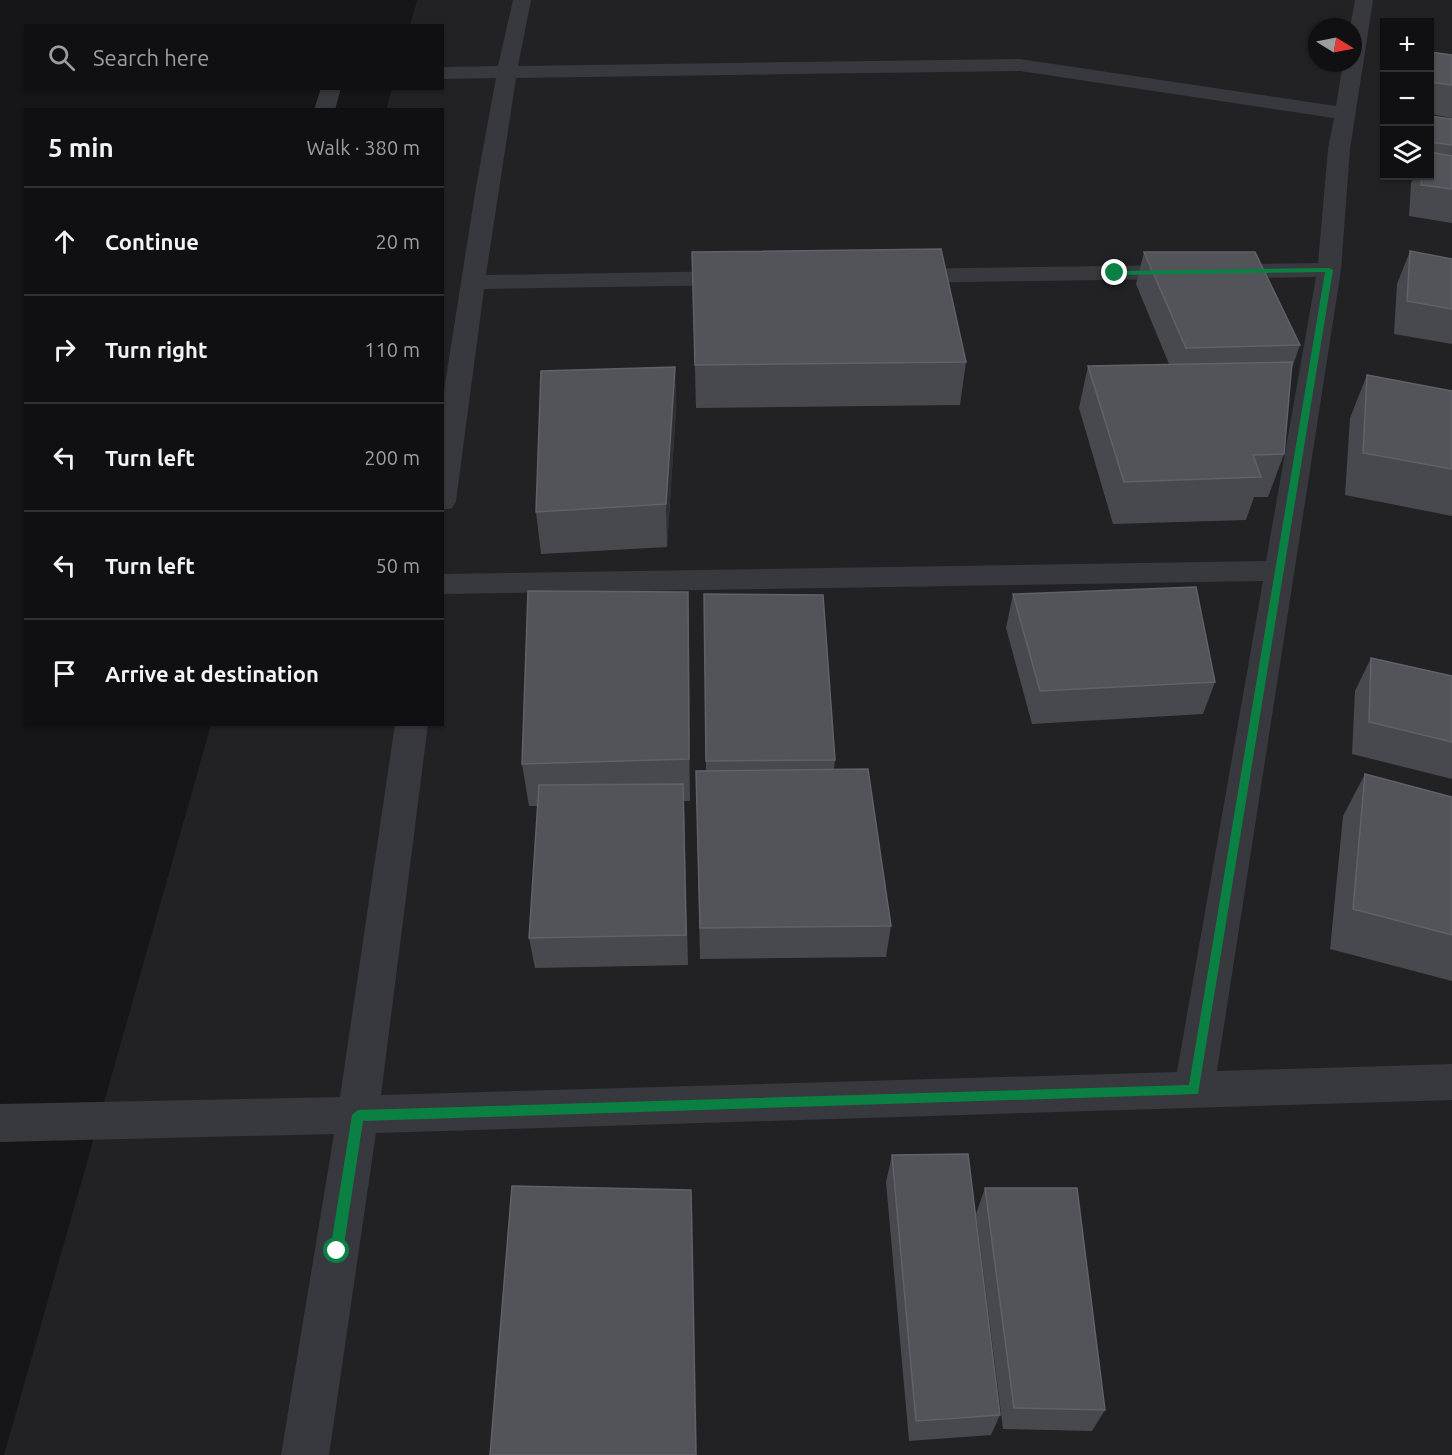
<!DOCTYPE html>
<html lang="en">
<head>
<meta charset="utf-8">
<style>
  :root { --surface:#101012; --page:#19191b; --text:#f1f3f6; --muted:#9c9d9f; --line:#303032 }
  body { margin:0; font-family:Ubuntu,sans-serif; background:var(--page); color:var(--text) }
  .controls { position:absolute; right:18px; top:18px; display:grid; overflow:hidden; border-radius:0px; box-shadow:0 2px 4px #0004 }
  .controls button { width:54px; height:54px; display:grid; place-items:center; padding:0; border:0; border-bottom:2px solid var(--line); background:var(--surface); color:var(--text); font:30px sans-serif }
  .compass { position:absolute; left:1308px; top:18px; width:54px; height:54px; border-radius:50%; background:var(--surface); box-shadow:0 2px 4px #0004; rotate:100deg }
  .stop { position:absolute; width:18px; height:18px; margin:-14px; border:4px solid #0b8043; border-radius:50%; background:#fff }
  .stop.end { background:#0b8043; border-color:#fff; box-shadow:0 2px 6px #0008 }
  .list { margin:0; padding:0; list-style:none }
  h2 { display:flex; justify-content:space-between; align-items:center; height:78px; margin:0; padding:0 24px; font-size:26px }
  h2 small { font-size:20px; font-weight:400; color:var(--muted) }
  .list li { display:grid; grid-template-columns:39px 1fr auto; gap:18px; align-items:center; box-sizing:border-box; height:108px; padding:0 24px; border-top:2px solid var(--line) }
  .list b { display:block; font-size:22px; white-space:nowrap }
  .list em { font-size:20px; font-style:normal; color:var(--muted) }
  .icon { flex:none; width:33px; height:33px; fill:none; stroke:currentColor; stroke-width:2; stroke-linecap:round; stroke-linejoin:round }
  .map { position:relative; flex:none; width:1452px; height:1455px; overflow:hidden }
  .search { position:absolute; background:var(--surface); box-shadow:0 2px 4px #0004; left:24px; top:24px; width:420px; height:66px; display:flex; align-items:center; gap:15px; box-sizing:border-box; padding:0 21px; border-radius:0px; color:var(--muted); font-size:22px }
  .panel { position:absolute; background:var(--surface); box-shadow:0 2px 4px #0004; left:24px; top:108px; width:420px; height:618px; border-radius:0px }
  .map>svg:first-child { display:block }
</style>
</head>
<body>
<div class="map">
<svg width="1452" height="1455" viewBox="0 0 1452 1455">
  <rect width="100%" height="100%" fill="#161618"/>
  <path fill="#222225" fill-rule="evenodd" d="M417,0h1035v1455h-1448l207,-730 231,-1v-614l-56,-1 6,-20 50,-1v-62l-32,-1zM1384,22h46v154h-46zM1317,27h36v36h-36z"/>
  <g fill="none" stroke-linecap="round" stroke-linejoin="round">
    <path fill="#37393e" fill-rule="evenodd" d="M513,0h18l-13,66 502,-7 316,47 7,-43h10v-36h-3l5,-27h18l-23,149 -9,121 -124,801 235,-7v36l-1076,33 -47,322h-48l53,-321 -334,8v-38l340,-7 55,-373h33l-47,371 796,-23 86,-491 -821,13v-20l824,-13 50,-284 -414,6 -9,-2 -3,-5 3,-5 9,-2 416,-6 10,-114 6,-31 -314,-47 -504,7 -30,197 250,-4 9,2 3,5 -3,5 -9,2 -252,4 -28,212 -4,7 -10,2v-107l34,-216 20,-109 -54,1v-12l56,-1z
      M321,88h20l-6,22h-21z"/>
  </g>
  <path fill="#47494e" d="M1430,52l22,3v63l-22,-4z
    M1430,116l22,3v104l-43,-7 2,-33 3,-7h16z
    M1410,251l42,8v85l-58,-10 3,-50z
    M692,252l274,110 -6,43 -264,3z
    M1144,252l156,93 -9,26 -7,83 -16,43h-14l-8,23 -133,4 -34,-116 9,-42 81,-2 -33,-80z
    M675,367l1,42 -9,138 -126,7 -5,-42z
    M1367,375l85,16v125l-107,-21 5,-77z
    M704,594l131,166 -1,9 57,157 -5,31 -186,2 -4,-188h10z
    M1013,594l202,88 -12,32 -171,10 -26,-96z
    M689,634l1,167h-6l4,164 -153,3 -6,-30 9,-132h-9l-7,-42z
    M1371,658l81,18v103l-100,-25 3,-63z
    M1365,774l87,23v184l-122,-32 13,-133z
    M892,1155l108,260 -9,20 -82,6 -23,-259z
    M985,1188l120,222 -13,21 -89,-2 -27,-215z"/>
  <path fill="#2f3034" d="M675,367l1,42 -9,138 -1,-43z
    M688,592l1,42 1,167 -1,-42z
    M691,1190l2,34 4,231h-1z"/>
  <path fill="#52545a" stroke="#5f6269" stroke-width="1.5" d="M1430,52l22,3v30l-22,-3z
    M1430,116l22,3v26l-22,-3z
    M1430,152l22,4v33l-31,-4 1,-9h8z
    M941,249l25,113 -271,3 -3,-113z
    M1410,251l42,8v50l-45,-8z
    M1144,252h111l45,93 -114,3z
    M1292,362l-8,92 -31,1 8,22 -137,5 -36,-116z
    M675,367l-9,137 -130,8 5,-141z
    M1367,375l85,16v78l-89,-16z
    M1196,587l19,95 -175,9 -27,-97z
    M528,591l160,1 1,167 -167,5z
    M704,594l119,1 12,165 -129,1z
    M1371,658l81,18v66l-83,-20z
    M868,769l23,157 -191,2 -4,-157z
    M1365,774l87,23v138l-99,-26z
    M683,784l3,151 -157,3 10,-153z
    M968,1154l32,261 -84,6 -24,-266z
    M512,1186l179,4 5,265h-206z
    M985,1188h92l28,222 -91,-2z"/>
  <path fill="#0b8043" d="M1329,268l4,2 -135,824 -835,27 -20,130 -2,5 -4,1 -5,-1 -2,-5 22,-136 6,-5 831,-25 136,-813 -210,3 -3,-2 3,-2z"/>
</svg>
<div class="controls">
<button>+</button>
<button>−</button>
<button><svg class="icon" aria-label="layers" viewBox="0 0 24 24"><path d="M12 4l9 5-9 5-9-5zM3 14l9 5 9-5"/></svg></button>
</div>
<svg class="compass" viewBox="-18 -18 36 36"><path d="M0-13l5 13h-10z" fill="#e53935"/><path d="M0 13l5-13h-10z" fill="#9c9d9f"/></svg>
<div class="stop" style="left:337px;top:1251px"></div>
<div class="stop end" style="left:1115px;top:273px"></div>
<div class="search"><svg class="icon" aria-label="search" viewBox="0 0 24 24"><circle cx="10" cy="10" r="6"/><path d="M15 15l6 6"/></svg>Search here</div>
<section class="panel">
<h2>5 min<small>Walk · 380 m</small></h2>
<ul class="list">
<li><svg class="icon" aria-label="ahead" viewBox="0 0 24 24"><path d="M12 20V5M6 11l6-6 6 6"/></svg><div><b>Continue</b></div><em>20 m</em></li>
<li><svg class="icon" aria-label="right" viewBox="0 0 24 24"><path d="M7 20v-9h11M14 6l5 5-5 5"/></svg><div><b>Turn right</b></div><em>110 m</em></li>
<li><svg class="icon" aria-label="left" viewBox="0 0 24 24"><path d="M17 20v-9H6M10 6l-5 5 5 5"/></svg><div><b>Turn left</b></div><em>200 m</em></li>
<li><svg class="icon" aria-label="left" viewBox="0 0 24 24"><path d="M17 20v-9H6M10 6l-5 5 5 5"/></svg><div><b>Turn left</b></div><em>50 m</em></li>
<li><svg class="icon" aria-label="arrive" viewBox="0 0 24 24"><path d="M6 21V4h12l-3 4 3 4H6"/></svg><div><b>Arrive at destination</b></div></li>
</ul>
</section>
</div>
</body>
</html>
